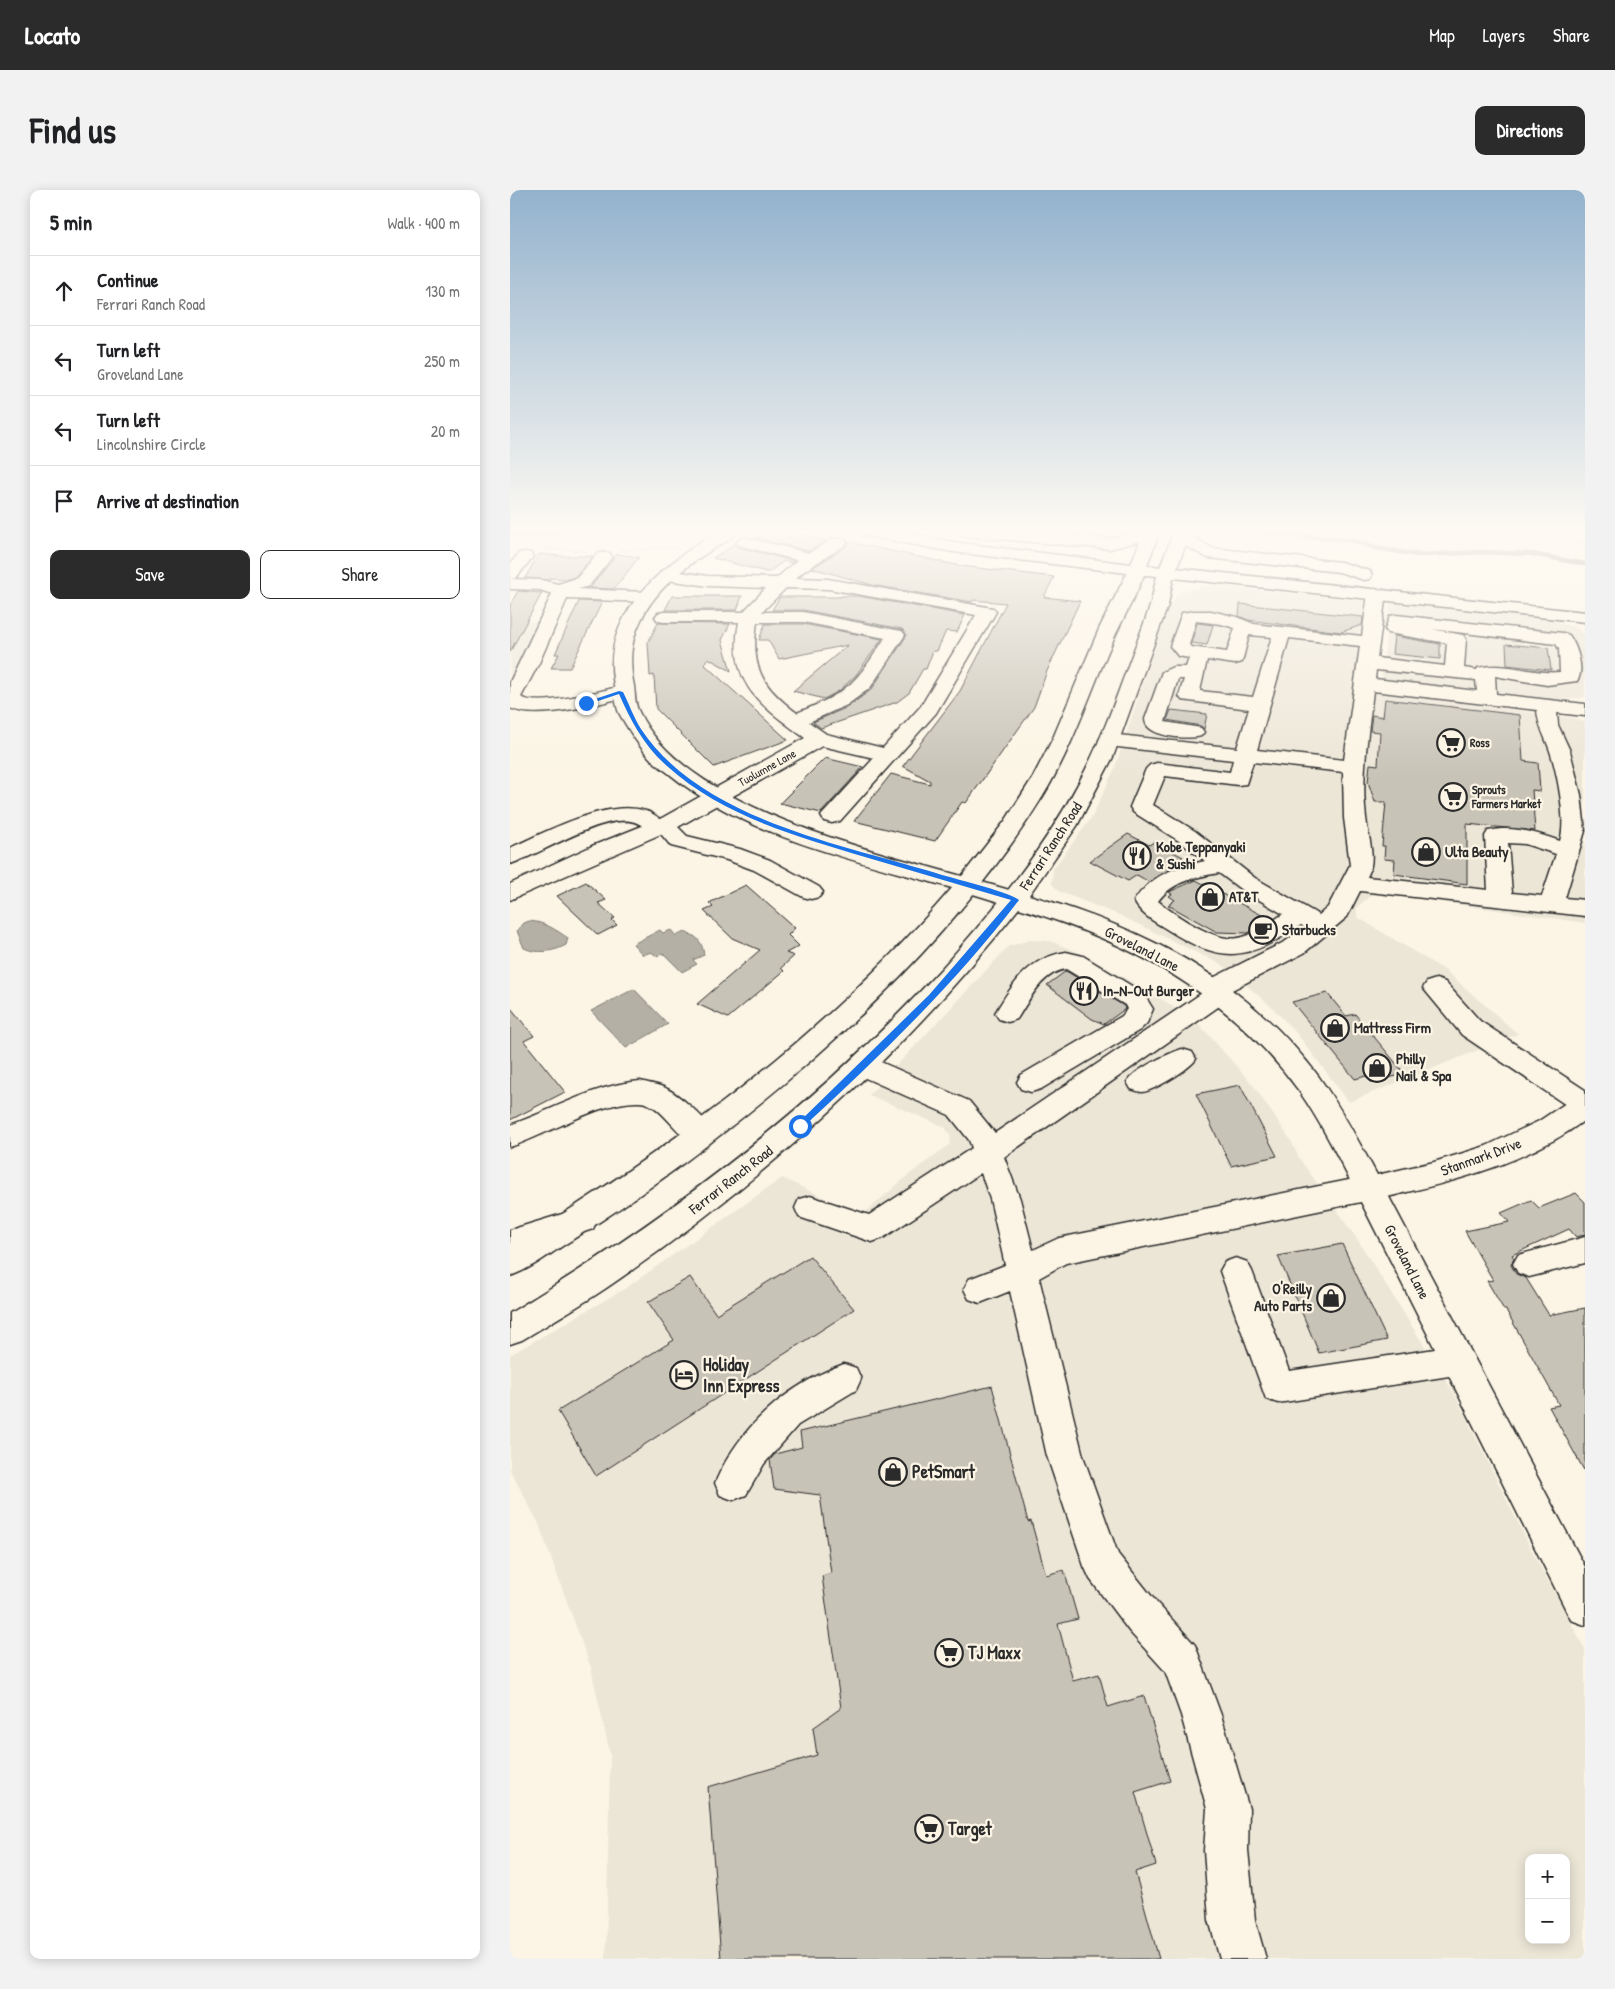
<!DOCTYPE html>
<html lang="en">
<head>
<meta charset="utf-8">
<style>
  :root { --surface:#fff; --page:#f2f2f2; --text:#202124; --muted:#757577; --line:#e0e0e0; --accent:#2b2b2b }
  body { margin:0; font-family:"Patrick Hand",sans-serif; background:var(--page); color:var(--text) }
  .controls { position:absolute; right:15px; bottom:15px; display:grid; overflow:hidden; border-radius:10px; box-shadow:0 2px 12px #0003 }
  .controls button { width:45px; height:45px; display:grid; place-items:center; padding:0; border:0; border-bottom:1px solid var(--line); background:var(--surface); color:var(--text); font:25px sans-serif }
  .stop { position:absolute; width:15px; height:15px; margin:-11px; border:4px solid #1a73e8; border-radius:50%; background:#fff }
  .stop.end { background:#1a73e8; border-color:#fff; box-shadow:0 1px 5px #0008 }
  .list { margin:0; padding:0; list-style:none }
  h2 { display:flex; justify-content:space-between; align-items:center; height:65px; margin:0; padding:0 20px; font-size:21px }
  h2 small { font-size:16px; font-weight:400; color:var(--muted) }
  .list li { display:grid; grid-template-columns:32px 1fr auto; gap:15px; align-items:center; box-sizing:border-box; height:70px; padding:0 20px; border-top:1px solid var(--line) }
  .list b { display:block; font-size:19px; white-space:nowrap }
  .list p { margin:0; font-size:16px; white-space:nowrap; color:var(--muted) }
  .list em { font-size:16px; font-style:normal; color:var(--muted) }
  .actions { display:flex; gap:10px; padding:15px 20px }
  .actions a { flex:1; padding:11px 0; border:1px solid var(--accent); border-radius:10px; text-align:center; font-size:18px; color:var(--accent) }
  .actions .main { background:var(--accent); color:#fff }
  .icon { flex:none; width:28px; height:28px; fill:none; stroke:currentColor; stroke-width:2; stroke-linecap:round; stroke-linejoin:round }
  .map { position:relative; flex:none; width:1075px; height:1769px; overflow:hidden; border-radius:10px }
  header { display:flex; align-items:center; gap:30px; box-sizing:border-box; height:70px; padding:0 25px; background:var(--accent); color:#fff }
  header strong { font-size:24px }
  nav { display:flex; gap:28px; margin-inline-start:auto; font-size:18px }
  .intro { display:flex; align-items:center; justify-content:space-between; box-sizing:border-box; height:120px; padding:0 30px }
  h1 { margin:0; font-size:35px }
  .button { padding:12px 22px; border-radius:10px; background:var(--accent); color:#fff; font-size:18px; font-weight:700 }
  main { display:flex; gap:30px; padding:0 30px }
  aside { flex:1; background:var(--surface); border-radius:10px; box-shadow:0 2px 12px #0003 }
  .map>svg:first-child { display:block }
</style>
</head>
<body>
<header>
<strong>Locato</strong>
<nav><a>Map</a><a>Layers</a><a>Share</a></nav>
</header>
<div class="intro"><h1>Find us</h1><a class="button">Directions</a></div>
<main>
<aside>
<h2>5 min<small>Walk · 400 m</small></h2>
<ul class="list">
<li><svg class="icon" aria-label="ahead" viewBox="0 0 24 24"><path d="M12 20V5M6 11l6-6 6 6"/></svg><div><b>Continue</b><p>Ferrari Ranch Road</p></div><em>130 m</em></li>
<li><svg class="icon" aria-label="left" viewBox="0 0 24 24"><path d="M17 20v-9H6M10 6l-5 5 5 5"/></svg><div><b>Turn left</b><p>Groveland Lane</p></div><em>250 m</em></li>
<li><svg class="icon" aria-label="left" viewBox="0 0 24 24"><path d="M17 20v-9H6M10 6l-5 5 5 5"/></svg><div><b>Turn left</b><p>Lincolnshire Circle</p></div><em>20 m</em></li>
<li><svg class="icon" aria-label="arrive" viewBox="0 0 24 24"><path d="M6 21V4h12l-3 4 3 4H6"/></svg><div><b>Arrive at destination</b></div></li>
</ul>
<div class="actions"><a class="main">Save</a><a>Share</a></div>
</aside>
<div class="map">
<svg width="1075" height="1769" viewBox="0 0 1075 1769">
  <rect width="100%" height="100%" fill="#fcf5e5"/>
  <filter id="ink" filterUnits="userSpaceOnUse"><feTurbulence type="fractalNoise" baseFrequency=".02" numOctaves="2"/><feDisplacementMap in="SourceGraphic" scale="10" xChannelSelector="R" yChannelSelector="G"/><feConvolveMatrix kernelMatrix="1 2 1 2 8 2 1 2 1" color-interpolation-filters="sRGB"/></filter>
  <g filter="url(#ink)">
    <path fill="#ece6d7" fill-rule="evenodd" d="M699,395l157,16 -7,88 214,29 12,4v201l-210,-31 -18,15v10l89,54 72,63 -169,68 -51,-67 -27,-29 -49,-41 -103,-50 -59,-23 -8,-8 1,-15 39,-52 22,-47 54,-162 13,-17z
      M880,413l161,17 26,8 8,8v61l-27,3 -177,-19z
      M40,431l-40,79v-78z
      M520,750l20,1 30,12 77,43 42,28 54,61 37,54 9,19 58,81 97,154 77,156 54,100v310h-979l4,-205 -19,-86 -53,-146 -28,-52v-115l116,-67 156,-110 80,37 44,-38 43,-32 2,-8 -6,-10 -76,-32 140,-149zM1019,1668h37v82h-37z"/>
    <path fill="#b4b0a5" stroke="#7d7b74" d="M19,731c16,1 27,9 39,17l-2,7c-12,7 -30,9 -42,3l-7,-17 7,-8z
      M150,740l3,3 8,-3 5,6 7,-4c14,3 19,9 21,23l-11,5 4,4 -15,8 -19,-19 -6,3 -6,-4 -8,3 -10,-11z
      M124,799l34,35 -42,24 -35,-37z"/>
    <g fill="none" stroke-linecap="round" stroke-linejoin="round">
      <path stroke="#7d7b74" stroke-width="4.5" d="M738,341l103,9 25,8 43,7 63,-3 50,2 53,10
        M0,344l26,2 27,-5"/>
    </g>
    <path fill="#c8c3b7" stroke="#2b2b2b" d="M255,341h22l39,10 -17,10 -54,-13z
      M339,352l112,24 93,11 -10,20 36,4 -33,70 -13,36 -68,96 -4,-1 -27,39 -81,-20 37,-47 39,10v-3l-27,-15 57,-75 46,-88 -33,-3 -1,2 -100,-17 -60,-17 34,-21z
      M225,354l3,3 55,14 -2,2 -7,-2 -15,11h-3l-53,-14z
      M29,364l22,2h32l-17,20 -8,3 -18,-1 -1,2 -24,-2z
      M107,364l22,3 -25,32 -24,-1z
      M8,401l24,2 -32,59v-47z
      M162,406h70l-5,14h-72z
      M331,406h17l107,19 -8,17 -11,-1 -9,20h-4l-7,18h-3l-14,24 -12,9 -76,26 -8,-6 35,-15 24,-18 35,-54 -5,-6 -99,-19h-31l8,-13h61z
      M69,411l23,1 -32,66h-19l8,-14h-4z
      M730,414l123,13 -1,8 -21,7 -93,-12 -9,-4z
      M148,433l72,1 -8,16 9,31 -23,-13 -4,6 84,76 -74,27 -58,-58 -2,-34 -4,1 -2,-34z
      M687,433l16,2 -6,20 -16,-2z
      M255,434h38l79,15 -26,36 -17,16 -15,8 -31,-8 55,-46 -69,14 -11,-19h-9z
      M884,446l46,8v15l-48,-5z
      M996,454l42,4 3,22 -44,-5z
      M875,509l135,16 3,46 15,2 2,28 -8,-1 3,41 -68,-7v60l-73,-10 1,-14 -11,-1 1,-13h-3l4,-44h-11l-7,-20 2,-18 8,1 2,-33 -10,-1 2,-16 11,2z
      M661,520l36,4 -3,15 -3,-3 -34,-6z
      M315,568l38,9 -42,46 -41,-10z
      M618,644l21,11 5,-3 29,15 -13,9 3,2 -24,14 -12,-7 -9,6 -38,-20z
      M686,690l75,40 -23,13 -31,-1 -49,-27 7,-5 -6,-4 3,-2 -3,-2z
      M76,692l20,18 -8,3 17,15 -3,2 5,5 -19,10 -41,-39z
      M236,695l49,43 -7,7 11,11 -13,7 8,3 -13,12 3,3 -56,47 -31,-14 63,-54 -28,-12 -28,-27 9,-4 -4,-4z
      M556,781l58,35 1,3 -21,15 -12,-5 -45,-34z
      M817,803l19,23 9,-2 50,60 -34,8 -5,-6 -11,3 -63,-77z
      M0,817l24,29 -10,5 41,51 -55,28z
      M730,895l37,71 -46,10 -35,-72z
      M1066,1003l9,9v33l-9,2 -7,-8 -57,26 2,3 -3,7 5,9 10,4 23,37 36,-7v164l-36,-65 10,-2 -53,-95h-2l-17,-29 6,-1 -28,-49 44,-9 -8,-9 30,-13 8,8z
      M832,1054l45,96 -68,13 -41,-97z
      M300,1066l44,53 -258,167 -38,-65 116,-71 -26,-38 42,-25 26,37z
      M482,1196l36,136 3,-1 15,54 18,-5 14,49 -20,5 15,57 26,-7 9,33 36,-11 26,85 -35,11 21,73 -21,7 24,87h-438l-13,-172 109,-32 -4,-27 28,-20 -19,-132 9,-3 -11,-78 -46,-6 -4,-29 5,-6 27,-7 -2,-15z"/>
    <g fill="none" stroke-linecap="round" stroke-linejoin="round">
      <defs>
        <path id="minor" d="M234,347l65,16 24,-14h12l2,3 -2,3 -41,26 -8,7 32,1 159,28 6,1 3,4 -60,101 -96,108 -8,2 -8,-2 -3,-5 53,-58 -52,-12 -144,81 9,9 53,13 30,11 49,27 4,5 -4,5 -8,2 -8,-2 -49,-27 -27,-10 -56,-14 -10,-12 -151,66v-16l82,-38 50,-20c-27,-22 -102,30 -132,38v-16c36,-16 115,-60 150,-29l145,-81c-44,-33 -78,-54 -66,-116h-75l-6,-1 -3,-4 3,-4 6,-1h79l23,-24 -58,-2 -47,-7 -2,-4 2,-4 6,-1 41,6 69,2 20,-18 -59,-15 -2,-3zM276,398l42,1 148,26 -55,91 -38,42 -57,-14 -17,-12 38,-17 23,-17 35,-53 -3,-4 -6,-1 -93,-18h-41zM247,432h46l82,16c-30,46 -36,54 -88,75 -35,-26 -47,-46 -40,-91z
          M15,362l6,1 2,4 -17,21 -5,1 30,1 17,4 19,-6 21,-25h12l2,4 -23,29 -11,3 68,3 6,1 3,4 -3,4 -6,1 -79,-3 -28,64 -18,34c16,11 81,-6 100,-11l7,2 3,4 -3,4c-28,8 -92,25 -118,12v-26l42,-88 -12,-4 -30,-1v-25l9,-11z
          M867,399l6,1 3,4 -9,64 68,8 2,-23 -59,-10 -3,-4 5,-13 6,-1 167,18 6,2c8,11 16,35 8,46l-30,4 -52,-9 1,18 89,10v12l-28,-3 1,12 12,26 11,44 4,36 -20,67 20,2v16l-225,-25 -13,26 -43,36 -74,38 2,3 -4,6 -224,157 16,42 13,51 26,-12 310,-62 11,4 205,387v58l-14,-5 -122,-244 -171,27 -12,-4 -46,-128 5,-9 11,-4 11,4 5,9 37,100 146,-22 -74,-147 -295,61 -27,15 44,178 35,98 39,49 38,42 26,70 28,94 -1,41 7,70 11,39h-46l-11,-39 -5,-70 3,-41 -26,-94 -16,-44 -36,-40 -39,-52 -6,-13 -37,-110 -37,-165 -30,12 -11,-4 -5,-10 5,-10 36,-14 -15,-66 -9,-26 -98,65 -11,4 -73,-25 -4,-9 4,-9 11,-3 59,19 103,-67 -3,-8 -20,-25 -95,-42 -4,-7 4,-7 10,-3 10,3 95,42 26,32 207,-140 -3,-4 4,-6 83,-42 18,-14 -3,-2c-53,35 -78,40 -133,5 -13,-8 -27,-15 -34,-29 17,-26 41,-34 71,-40l-26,-20 -46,-29 -3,-5 16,-38 4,-4 7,-2 73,9 3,-12 -124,-14 -7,-2 -3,-4 3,-4 7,-2 128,14 12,-39 -67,-9 -3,-4 5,-17h-6l-13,43 36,6 3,4 -3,4c-14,4 -56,1 -56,-17l17,-47 11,-5h13l3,-9 -11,-2 -8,-10 12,-33 12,-2h17l26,6 17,7 108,12 6,-42 3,-4zM686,431l25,3 14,4 -8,24 -36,-5 -2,-2zM921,439l125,15 3,5 1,23c-28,3 -54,-11 -82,-4l-1,2 -13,-2 2,-29 -3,-4zM739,445l23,2 -19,60 -53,-6 7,-31 28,4 7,-2zM779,448l71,8 -16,114 -87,-10zM866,480l100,10 1,11 -102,-12zM863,501l164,19c1,16 8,26 13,41 7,21 17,69 10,90 -23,-8 -47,-16 -72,-10l-3,5 3,54 -121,-13c9,-17 3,-33 0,-52 -7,-45 1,-89 6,-134zM743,572l90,10 1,46 6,47 -22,42 -9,8 -64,-37 -60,-47 -42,-26 12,-29 73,9 8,-1zM998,653l17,1 31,10 -14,42 -30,-3zM709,683l20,15 44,26c-13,9 -29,21 -45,24 -21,5 -64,-23 -80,-37 15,-20 38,-24 61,-28z
          M458,688l55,16 4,5 -4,5 -8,3 -55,-17 -4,-5 4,-5z
          M556,762l17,4 60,37 10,16 -6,14 -7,7 -99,59 -10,3 -10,-3 -4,-7 4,-7 101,-59 5,-7 -2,-4 -59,-36c-25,4 -37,32 -49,50l-9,3 -9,-3 -4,-6c18,-30 34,-55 71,-61z
          M926,789l9,3 35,39 105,69v25l-10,-4 -113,-76 -39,-47 4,-6z
          M672,859l10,3 4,7c-6,10 -41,31 -53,33 -4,0 -8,-2 -12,-3l-4,-7c8,-13 40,-28 55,-33z
          M130,891c7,2 15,3 23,6 15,6 45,33 52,47l-4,8c-33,10 -43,-39 -72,-40 -37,-2 -92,33 -129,45v-22c44,-15 83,-40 130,-44z
          M1075,1047v26l-56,14 -11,-4 -5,-9 5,-9z
          M334,1174l12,4 5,11 -5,11 -58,35 -34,39 -18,31 -13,5 -13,-5 -5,-12c24,-56 72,-98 129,-119z"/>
        <path id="major" d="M208,341h20c-6,9 -20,14 -28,20 -27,17 -55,39 -69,69 -11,22 -12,42 -7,66 1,8 1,19 5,26 44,94 230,138 323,164l43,-55 28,-44 20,-39 46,-109 28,-56 -174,-21 -86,-16 -8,-5h36l58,11 178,22 9,-23 -30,8 -144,-13 -8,-5h66l86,8 19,-5 1,-3h30l-13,34 13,2 14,-36h25l-3,8 16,9 129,14 29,9 2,4 -2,4 -6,1 -25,-8 -131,-14 -23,-12 -8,22 408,44v10l-412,-44 -5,27 -55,152 -36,69 -48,69c116,34 216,83 290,182 22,31 40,65 58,98l57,-13 52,-16 53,-25 36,-24 10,-4v27c-51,38 -117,58 -178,72 -16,4 -32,10 -49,4 -18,-35 -36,-72 -59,-105 -71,-98 -167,-148 -280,-183 -115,145 -251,269 -404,374 -30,21 -62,39 -93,58l-12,4v-31c160,-96 307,-208 433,-346 51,-57 99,-115 135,-183 21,-38 36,-80 51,-121 7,-19 15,-38 21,-57 3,-10 4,-20 7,-30l-13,-1c-11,27 -26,52 -37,79 -20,48 -37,98 -64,142 -91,148 -228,269 -366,372 -38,28 -77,54 -116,79 -17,11 -33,23 -51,29v-29c162,-99 318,-214 442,-359 -93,-27 -203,-50 -280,-112 -7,-6 -17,-12 -23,-19 -11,-12 -22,-30 -30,-44 -4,-9 -4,-24 -6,-34 -10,-68 53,-116 105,-148z"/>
        <path id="highway" d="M72,1018l11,3 4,9 -4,9 -83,27v-26z"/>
      </defs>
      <use href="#minor" stroke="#2b2b2b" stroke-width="3"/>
      <use href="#major" stroke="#2b2b2b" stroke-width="3"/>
      <use href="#highway" stroke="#2b2b2b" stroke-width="3"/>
      <path stroke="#2b2b2b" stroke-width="2" stroke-dasharray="0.5 2.5" stroke-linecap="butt" d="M892,341l58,7 100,3 25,4
        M31,359l46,2
        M111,361l55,-4"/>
      <use href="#minor" fill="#fcf5e5" fill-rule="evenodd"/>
      <use href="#major" fill="#fcf5e5" fill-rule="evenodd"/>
      <use href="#highway" fill="#fcf5e5" fill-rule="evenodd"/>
    </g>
  </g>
  <linearGradient id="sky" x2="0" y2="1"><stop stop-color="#93b2cd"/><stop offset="0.58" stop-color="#fefaf3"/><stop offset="1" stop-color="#fefaf3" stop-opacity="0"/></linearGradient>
  <rect width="1075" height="589" fill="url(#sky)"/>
  <path fill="#1a73e8" d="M109,501l4,1c6,12 11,26 18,37 60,90 198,115 295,144 18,6 71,18 83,27 -63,83 -140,157 -217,228h-5l-2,-2 134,-131 82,-95c-49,-14 -97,-29 -146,-43 -69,-21 -143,-41 -198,-91 -23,-20 -36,-45 -48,-72l-33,11 -3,-2z"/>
  <defs>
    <symbol id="supermarket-ring" viewBox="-11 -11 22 22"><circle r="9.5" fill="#fcf5e5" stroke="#2b2b2b" stroke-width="1.5"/><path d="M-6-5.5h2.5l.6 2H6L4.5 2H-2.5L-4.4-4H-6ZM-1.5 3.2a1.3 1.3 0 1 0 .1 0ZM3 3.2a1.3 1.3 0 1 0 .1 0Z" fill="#2b2b2b"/></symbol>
    <symbol id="shop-ring" viewBox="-11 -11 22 22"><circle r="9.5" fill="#fcf5e5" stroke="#2b2b2b" stroke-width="1.5"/><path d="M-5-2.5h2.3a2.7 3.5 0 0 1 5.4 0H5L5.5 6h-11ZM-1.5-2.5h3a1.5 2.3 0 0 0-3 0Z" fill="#2b2b2b"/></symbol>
    <symbol id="restaurant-ring" viewBox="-11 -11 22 22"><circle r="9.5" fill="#fcf5e5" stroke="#2b2b2b" stroke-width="1.5"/><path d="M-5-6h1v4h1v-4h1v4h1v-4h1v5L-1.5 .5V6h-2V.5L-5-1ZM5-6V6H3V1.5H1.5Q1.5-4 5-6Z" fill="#2b2b2b"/></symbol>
    <symbol id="cafe-ring" viewBox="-11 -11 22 22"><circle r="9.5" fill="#fcf5e5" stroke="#2b2b2b" stroke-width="1.5"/><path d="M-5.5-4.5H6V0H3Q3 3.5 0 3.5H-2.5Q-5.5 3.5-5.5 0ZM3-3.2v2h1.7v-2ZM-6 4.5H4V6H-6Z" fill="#2b2b2b"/></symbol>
    <symbol id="hotel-ring" viewBox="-11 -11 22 22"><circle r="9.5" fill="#fcf5e5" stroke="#2b2b2b" stroke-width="1.5"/><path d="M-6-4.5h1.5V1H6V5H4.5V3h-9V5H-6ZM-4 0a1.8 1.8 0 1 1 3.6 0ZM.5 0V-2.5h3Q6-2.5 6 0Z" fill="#2b2b2b"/></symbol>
  </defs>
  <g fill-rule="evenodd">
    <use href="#supermarket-ring" x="925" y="537" width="32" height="32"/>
    <use href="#supermarket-ring" x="927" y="591" width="32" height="32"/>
    <use href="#shop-ring" x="900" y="646" width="32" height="32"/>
    <use href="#restaurant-ring" x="611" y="650" width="32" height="32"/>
    <use href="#shop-ring" x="684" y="691" width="32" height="32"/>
    <use href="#cafe-ring" x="737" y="724" width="32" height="32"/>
    <use href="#restaurant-ring" x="558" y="785" width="32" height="32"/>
    <use href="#shop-ring" x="809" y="822" width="32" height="32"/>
    <use href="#shop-ring" x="851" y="862" width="32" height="32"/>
    <use href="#shop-ring" x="805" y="1092" width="32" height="32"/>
    <use href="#hotel-ring" x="158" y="1169" width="32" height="32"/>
    <use href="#shop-ring" x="367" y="1266" width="32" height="32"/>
    <use href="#supermarket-ring" x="423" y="1447" width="32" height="32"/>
    <use href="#supermarket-ring" x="403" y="1623" width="32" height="32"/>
  </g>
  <g text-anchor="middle" stroke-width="4.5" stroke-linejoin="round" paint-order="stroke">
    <g font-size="12" font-weight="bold" fill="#2b2b2b" stroke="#fcf5e5" text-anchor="start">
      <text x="960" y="557">Ross</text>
      <text x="962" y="604">Sprouts<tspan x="962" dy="14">Farmers Market</tspan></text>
    </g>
    <g font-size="12" fill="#2b2b2b" stroke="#fcf5e5">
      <text transform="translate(257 578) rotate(-29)" y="4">Tuolumne Lane</text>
    </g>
    <g font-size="15" fill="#2b2b2b" stroke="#fcf5e5">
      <text transform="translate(541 656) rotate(-57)" y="5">Ferrari Ranch Road</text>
      <text transform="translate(632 759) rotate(27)" y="5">Groveland Lane</text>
      <text transform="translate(971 967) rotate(-20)" y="5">Stanmark Drive</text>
      <text transform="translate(221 990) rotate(-38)" y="5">Ferrari Ranch Road</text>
      <text transform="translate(897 1072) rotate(63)" y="5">Groveland Lane</text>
    </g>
    <g font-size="15" font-weight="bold" fill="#2b2b2b" stroke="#fcf5e5" text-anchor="start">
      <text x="646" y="662">Kobe Teppanyaki<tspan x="646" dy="17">&amp; Sushi</tspan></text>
      <text x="935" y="667">Ulta Beauty</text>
      <text x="719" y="712">AT&amp;T</text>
      <text x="772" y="745">Starbucks</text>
      <text x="593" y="806">In-N-Out Burger</text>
      <text x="844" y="843">Mattress Firm</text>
      <text x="886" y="874">Philly<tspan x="886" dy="17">Nail &amp; Spa</tspan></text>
      <text x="802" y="1104" text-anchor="end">O'Reilly<tspan x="802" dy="17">Auto Parts</tspan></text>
    </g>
    <g font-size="18" font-weight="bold" fill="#2b2b2b" stroke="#fcf5e5" text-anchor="start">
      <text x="193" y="1181">Holiday<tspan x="193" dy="21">Inn Express</tspan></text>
      <text x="402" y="1288">PetSmart</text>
      <text x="458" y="1469">TJ Maxx</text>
      <text x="438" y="1645">Target</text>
    </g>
  </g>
</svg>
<div class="controls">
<button>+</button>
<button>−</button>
</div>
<div class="stop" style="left:290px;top:936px"></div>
<div class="stop end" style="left:76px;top:513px"></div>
</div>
</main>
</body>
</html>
